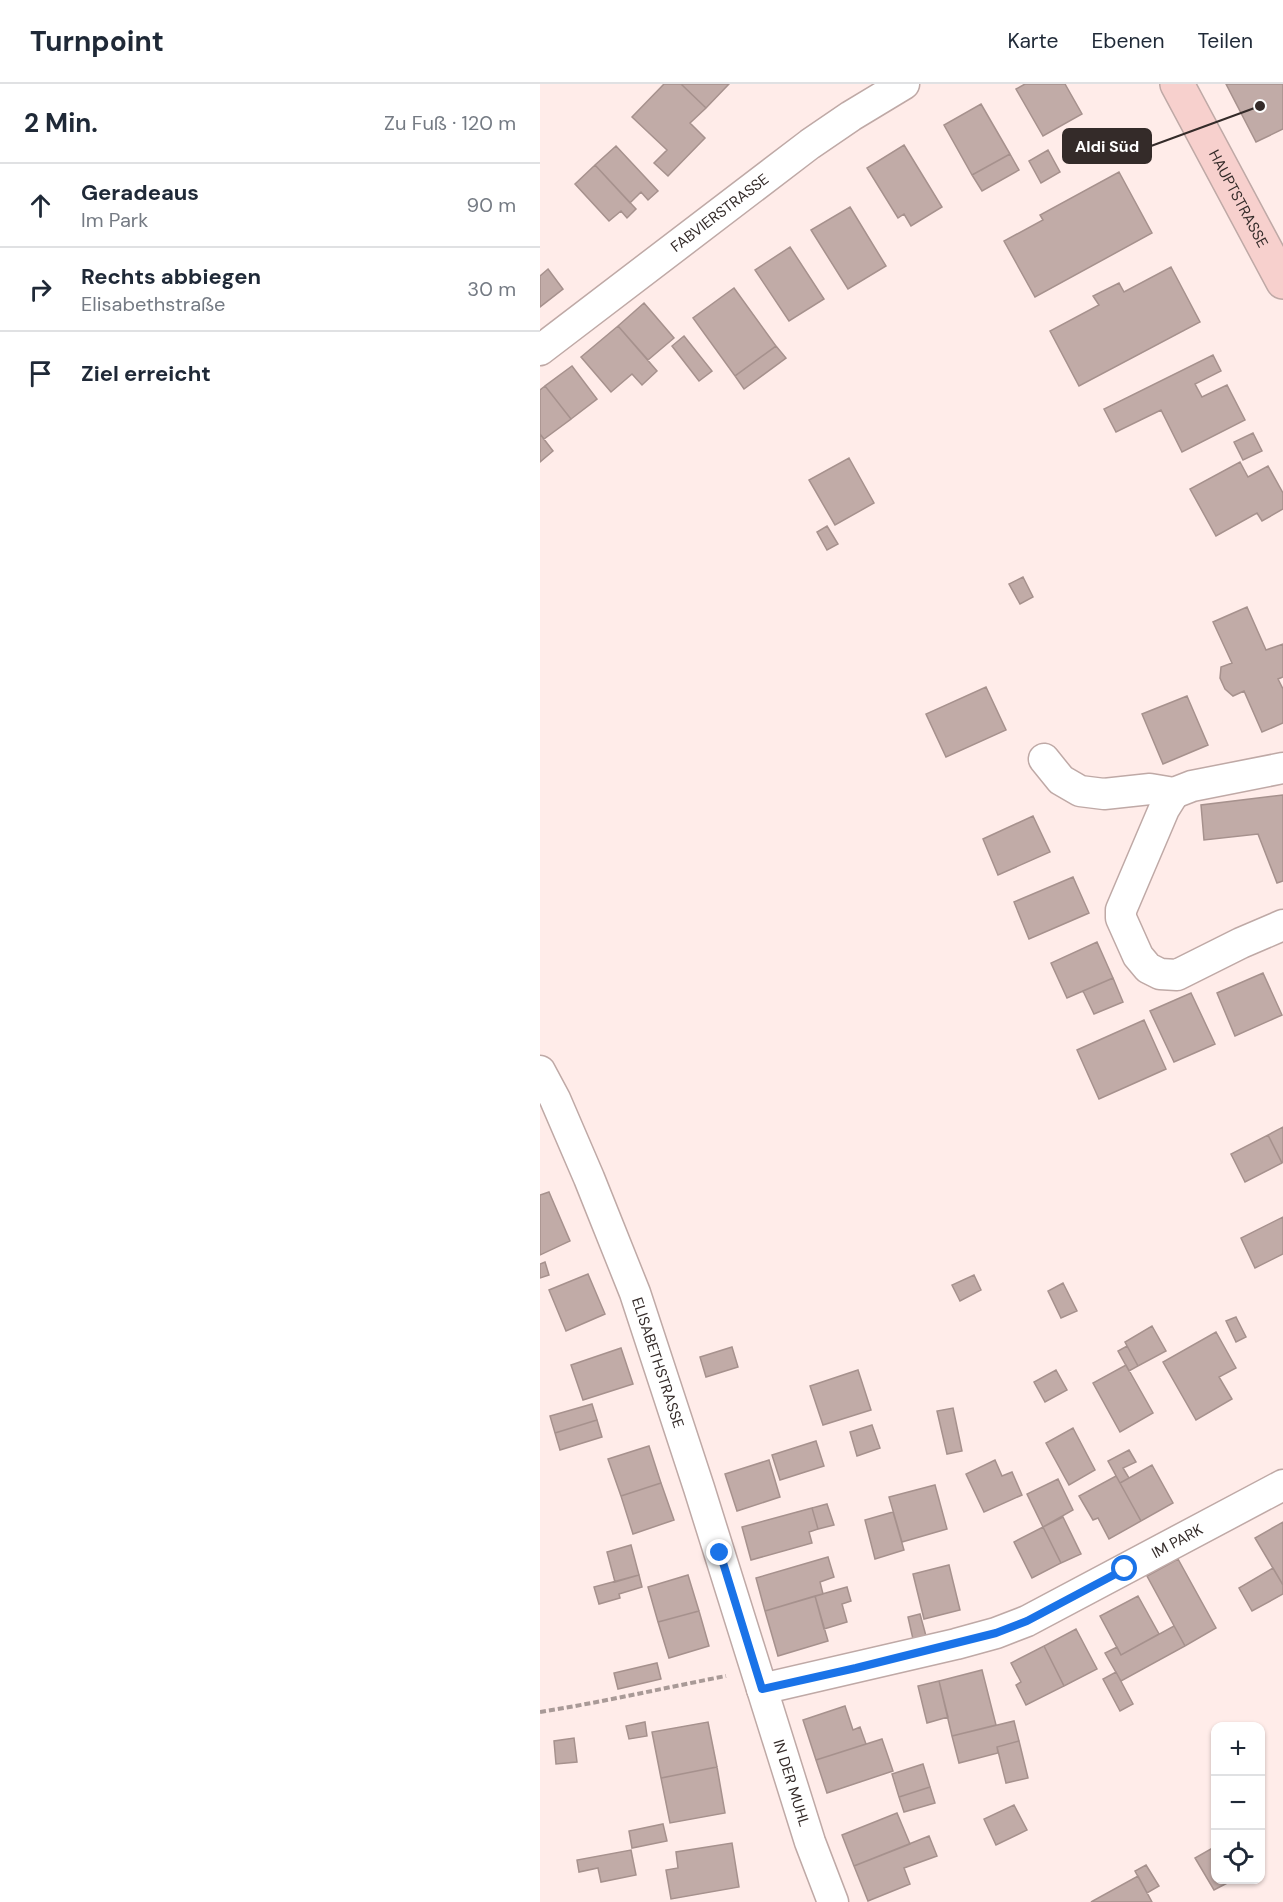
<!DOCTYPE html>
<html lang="de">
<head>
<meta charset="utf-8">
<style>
  :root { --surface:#fff; --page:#f6f6f7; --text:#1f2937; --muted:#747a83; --line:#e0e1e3 }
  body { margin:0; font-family:"DM Sans",sans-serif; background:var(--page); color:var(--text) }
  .controls { position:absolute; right:18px; bottom:18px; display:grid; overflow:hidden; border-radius:12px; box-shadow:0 2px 4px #0004 }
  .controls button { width:54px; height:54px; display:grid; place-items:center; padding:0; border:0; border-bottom:2px solid var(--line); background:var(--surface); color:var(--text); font:30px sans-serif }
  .stop { position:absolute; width:18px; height:18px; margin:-14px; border:4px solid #1a73e8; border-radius:50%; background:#fff }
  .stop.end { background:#1a73e8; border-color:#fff; box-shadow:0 2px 6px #0008 }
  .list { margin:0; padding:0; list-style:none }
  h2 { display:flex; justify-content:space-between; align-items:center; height:78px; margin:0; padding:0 24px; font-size:26px }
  h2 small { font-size:20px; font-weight:400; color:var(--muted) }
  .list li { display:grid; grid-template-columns:39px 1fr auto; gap:18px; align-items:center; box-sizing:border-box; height:84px; padding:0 24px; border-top:2px solid var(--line) }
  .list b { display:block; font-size:22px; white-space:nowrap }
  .list p { margin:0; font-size:20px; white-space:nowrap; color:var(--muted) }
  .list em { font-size:20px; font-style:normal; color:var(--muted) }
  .icon { flex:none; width:33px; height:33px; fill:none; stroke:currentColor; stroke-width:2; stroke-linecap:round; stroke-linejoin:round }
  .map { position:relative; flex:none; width:743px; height:1818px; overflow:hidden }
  header { display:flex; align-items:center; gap:36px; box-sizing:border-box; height:84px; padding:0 30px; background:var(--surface); border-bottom:2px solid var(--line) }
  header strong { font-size:28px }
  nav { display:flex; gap:33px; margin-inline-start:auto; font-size:21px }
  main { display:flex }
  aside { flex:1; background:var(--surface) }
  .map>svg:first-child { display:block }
</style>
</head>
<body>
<header>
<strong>Turnpoint</strong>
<nav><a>Karte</a><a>Ebenen</a><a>Teilen</a></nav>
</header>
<main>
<aside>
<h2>2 Min.<small>Zu Fuß · 120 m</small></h2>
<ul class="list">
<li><svg class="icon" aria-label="ahead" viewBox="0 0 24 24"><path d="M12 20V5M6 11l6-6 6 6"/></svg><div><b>Geradeaus</b><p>Im Park</p></div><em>90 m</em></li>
<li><svg class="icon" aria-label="right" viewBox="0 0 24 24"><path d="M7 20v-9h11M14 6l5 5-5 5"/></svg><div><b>Rechts abbiegen</b><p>Elisabethstraße</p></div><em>30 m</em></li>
<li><svg class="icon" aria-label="arrive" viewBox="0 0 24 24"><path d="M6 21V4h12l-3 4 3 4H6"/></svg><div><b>Ziel erreicht</b></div></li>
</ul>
</aside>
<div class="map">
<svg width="743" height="1818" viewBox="0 0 743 1818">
  <rect width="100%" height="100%" fill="#ffece9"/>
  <path fill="#c1aba7" stroke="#a6918d" stroke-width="1.5" d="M124,0h17l25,24 -16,15 15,15 -37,38 -14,-13 13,-13 -35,-33z
    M141,0h48l-23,24z
    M485,0h40l17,30 -39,22 -27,-47z
    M686,0h57v45l-27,13z
    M441,20l29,50 -38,21 -28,-50z
    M364,61l38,62 -31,19 -7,-12 -6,4 -31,-50z
    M76,62l42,45 -10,9 -7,-8 -11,11 -35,-38z
    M508,66l12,22 -19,11 -12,-22z
    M470,70l9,16 -37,21 -10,-16z
    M55,81l41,44 -9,9 -6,-7 -12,10 -34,-37z
    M579,88l33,61 -117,64 -31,-56 39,-21 -3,-5z
    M310,123l36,59 -38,23 -37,-59z
    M250,163l34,52 -35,22 -34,-51z
    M631,183l29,55 -121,64 -29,-55 49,-26 -6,-9 26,-13 5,9z
    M8,185l15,20 -23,18v-31z
    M194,204l42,58 -41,30 -42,-58z
    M104,219l30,35 -26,22 -30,-34z
    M78,242l39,45 -15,14 -10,-11 -21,18 -30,-35z
    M144,252l28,35 -13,10 -27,-35z
    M236,262l10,12 -42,31 -9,-13z
    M673,271l8,16 -26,13 7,13 25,-12 18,35 -63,32 -21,-42 -45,22 -12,-23z
    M32,282l25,33 -26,20 -26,-33z
    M5,302l26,33 -27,20 -4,-5v-44z
    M713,349l9,18 -19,9 -9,-18z
    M0,350l13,17 -13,11z
    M309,374l25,45 -39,22 -26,-45z
    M700,378l8,15 20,-11 15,27v16l-21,12 -5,-8 -41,23 -26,-47z
    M287,442l11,18 -11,6 -10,-18z
    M483,493l10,20 -13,7 -11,-20z
    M707,523l19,43 17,-6v33l-5,2 5,10v34l-21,9 -18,-41 -11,5 -8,-7 -5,-11 1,-11 11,-4 -19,-41z
    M446,603l20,43 -60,27 -20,-43z
    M647,612l21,49 -45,19 -21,-50z
    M743,711v86l-6,2 -19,-49 -54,6 -3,-35z
    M493,732l17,36 -52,23 -15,-36z
    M533,793l16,36 -60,26 -15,-37z
    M557,858l16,36 -46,20 -16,-35z
    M723,889l19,42 -47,21 -18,-43z
    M573,894l10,24 -29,12 -11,-23z
    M651,909l24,51 -41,18 -24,-51z
    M604,936l22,49 -67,30 -22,-49z
    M743,1043v35l-1,1 -14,-28z
    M728,1051l14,28 -37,19 -14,-28z
    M9,1108l21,49 -30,14v-60z
    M743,1133v37l-28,14 -14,-30z
    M5,1178l4,13 -9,3v-14z
    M48,1190l17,40 -39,17 -17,-41z
    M434,1191l7,15 -21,11 -8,-16z
    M523,1199l14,28 -16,7 -13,-27z
    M696,1233l10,20 -10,5 -10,-21z
    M612,1242l14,25 -28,15 -13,-24z
    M676,1248l20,36 -17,9 13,22 -36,21 -33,-58z
    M587,1262l11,20 -9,5 -11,-20z
    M192,1263l6,20 -32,10 -6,-20z
    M81,1264l12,36 -50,16 -12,-35z
    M586,1281l27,48 -33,19 -27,-49z
    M318,1286l13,40 -48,15 -13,-39z
    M516,1286l11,20 -22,12 -11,-20z
    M52,1320l5,16 -42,13 -5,-17z
    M413,1324l9,43 -15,3 -10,-43z
    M57,1336l5,17 -42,13 -5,-17z
    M332,1341l8,23 -23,8 -7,-24z
    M533,1344l22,42 -26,15 -23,-42z
    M276,1357l8,25 -44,14 -8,-25z
    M109,1362l12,37 -40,13 -13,-37z
    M589,1366l7,12 -13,6 6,10 -9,5 -12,-22z
    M229,1376l11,37 -43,14 -12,-37z
    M455,1376l7,16 10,-4 10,23 -38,17 -18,-38z
    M612,1381l21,38 -32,18 -21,-38z
    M576,1392l25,45 -32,18 -11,-21 -5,2 -14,-24z
    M518,1395l15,31 -30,17 -16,-33z
    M121,1399l13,37 -41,14 -12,-38z
    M395,1401l12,44 -45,13 -13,-45z
    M287,1420l7,21 -16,4 -6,-21z
    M272,1424l6,21 -9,3 3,11 -61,17 -9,-33z
    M353,1428l11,38 -29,9 -10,-39z
    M523,1433l18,37 -20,9 -18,-36z
    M743,1438v63l-28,-47z
    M503,1443l18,36 -29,15 -18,-36z
    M91,1461l8,30 -24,7 -8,-30z
    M288,1473l6,20 -14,5 3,12 -58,17 -9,-33z
    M638,1475l38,69 -31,18 -38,-70z
    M409,1481l11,45 -36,9 -11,-45z
    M733,1484l10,17v9l-31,17 -13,-23z
    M99,1491l3,12 -23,7 1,4 -21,6 -5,-17z
    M148,1491l11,36 -41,11 -10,-35z
    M307,1503l4,14 -9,3 5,18 -23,7 -9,-33z
    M275,1512l13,45 -50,15 -13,-45z
    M598,1512l21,38 -38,21 -21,-39z
    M159,1527l10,35 -40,12 -11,-36z
    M380,1530l6,22 -13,3 -5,-22z
    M634,1542l11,20 -64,35 -16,-28 12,-6 4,8z
    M536,1545l21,40 -33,17 -20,-40z
    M504,1562l20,40 -38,19 -10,-20 5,-3 -10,-19z
    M117,1579l4,16 -43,10 -4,-16z
    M442,1586l14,55 -44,11 -13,-55z
    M576,1588l17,32 -13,7 -17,-32z
    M399,1597l9,36 -21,6 -9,-37z
    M305,1622l8,24 7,-3 6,17 -50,16 -13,-40z
    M474,1637l5,20 -22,6 1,6 -39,10 -7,-27z
    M105,1638l2,14 -18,3 -3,-13z
    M168,1638l9,45 -56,11 -9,-46z
    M34,1654l3,24 -21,2 -2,-23z
    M342,1655l11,32 -66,22 -11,-33z
    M479,1657l9,37 -22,5 -9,-36z
    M383,1680l7,23 -31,10 -7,-23z
    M177,1683l8,46 -55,10 -9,-45z
    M390,1703l5,16 -31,9 -5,-15z
    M474,1721l13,25 -31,15 -12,-26z
    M357,1729l13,31 -56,22 -12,-31z
    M123,1740l4,17 -35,7 -3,-17z
    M389,1752l8,20 -33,12 6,16 -42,17 -14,-35z
    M192,1759l7,44 -68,12 -5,-29 12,-2 -2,-16z
    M676,1762v34h17l-19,10 -19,-32z
    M91,1766l5,25 -35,7 -3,-14 -19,4 -2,-12z
    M606,1781l13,21 -12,7 -12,-22z
    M598,1792l14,26h-61z"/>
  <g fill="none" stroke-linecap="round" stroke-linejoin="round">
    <defs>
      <g id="minor">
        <path id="s1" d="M0,266l270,-206 41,-28 53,-32"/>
        <path d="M504,675l17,21 19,11 24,3 46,-5 24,4 18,-7 91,-18"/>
        <path d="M634,709l-10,16 -43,101v8l17,38 10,12 12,6 17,1 64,-32 42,-18"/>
        <path id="s2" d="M0,987l15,28 34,79 46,115 64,195 111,354 23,60"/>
        <path id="s3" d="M222,1605l194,-45 40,-11 31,-12 256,-136"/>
      </g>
      <g id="secondary">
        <path id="s4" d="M637,0l106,198"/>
      </g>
    </defs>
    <use href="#minor" stroke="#bfa9a6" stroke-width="33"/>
    <use href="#secondary" stroke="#bfa9a6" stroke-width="36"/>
    <path stroke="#a99a97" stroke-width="4" stroke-dasharray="6 3" stroke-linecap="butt" d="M0,1628c63,-10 124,-24 186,-36"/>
    <use href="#minor" stroke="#fff" stroke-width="30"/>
    <use href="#secondary" stroke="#f7d0cd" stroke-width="33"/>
  </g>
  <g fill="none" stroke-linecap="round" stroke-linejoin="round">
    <path stroke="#1a73e8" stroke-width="8" d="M180,1469l42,136 94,-21 140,-35 31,-12 98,-52"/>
  </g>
  <g text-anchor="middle" stroke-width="4.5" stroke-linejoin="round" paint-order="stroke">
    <g font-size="15" fill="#342b29" stroke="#fefefe">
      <text dy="5" stroke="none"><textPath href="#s4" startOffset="130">HAUPTSTRASSE</textPath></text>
      <text dy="5" stroke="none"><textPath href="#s1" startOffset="226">FABVIERSTRASSE</textPath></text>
      <text dy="5" stroke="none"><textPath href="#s2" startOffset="315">ELISABETHSTRASSE</textPath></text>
      <text dy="5" stroke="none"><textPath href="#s3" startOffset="444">IM PARK</textPath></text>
      <text dy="5" stroke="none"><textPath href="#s2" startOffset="756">IN DER MUHL</textPath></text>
    </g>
  </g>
  <path fill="none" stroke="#342b29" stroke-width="2" d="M720 22L611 62"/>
  <circle fill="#342b29" stroke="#fefefe" stroke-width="2" cx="720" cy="22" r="6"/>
  <rect fill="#342b29" stroke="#342b29" stroke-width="2" x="523" y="45" width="88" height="34" rx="6"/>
  <g font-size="16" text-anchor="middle" font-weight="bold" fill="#fff">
    <text x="567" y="68">Aldi Süd</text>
  </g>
</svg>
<div class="controls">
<button>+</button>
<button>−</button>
<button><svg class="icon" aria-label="locate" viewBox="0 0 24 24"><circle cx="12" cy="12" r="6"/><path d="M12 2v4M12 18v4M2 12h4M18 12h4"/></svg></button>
</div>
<div class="stop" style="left:585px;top:1485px"></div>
<div class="stop end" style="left:180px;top:1469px"></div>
</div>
</main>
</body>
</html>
